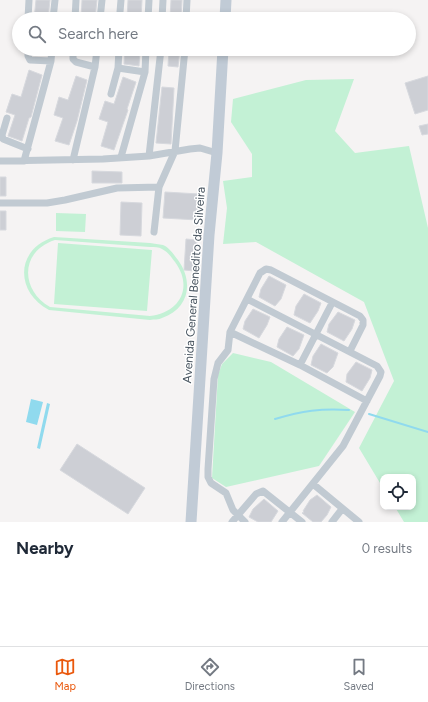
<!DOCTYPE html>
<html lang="en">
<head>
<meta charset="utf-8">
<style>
  :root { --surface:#fff; --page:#f6f6f7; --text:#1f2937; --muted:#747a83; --line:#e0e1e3; --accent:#ea580c }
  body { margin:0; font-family:Figtree,sans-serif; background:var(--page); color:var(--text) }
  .controls { position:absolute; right:12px; bottom:12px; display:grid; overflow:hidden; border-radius:8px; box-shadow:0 2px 6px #0003 }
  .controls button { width:36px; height:36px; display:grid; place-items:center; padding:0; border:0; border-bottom:1px solid var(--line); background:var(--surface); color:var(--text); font:20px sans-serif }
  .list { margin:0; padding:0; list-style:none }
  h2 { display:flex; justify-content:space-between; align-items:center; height:52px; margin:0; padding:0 16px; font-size:17px }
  h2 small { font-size:13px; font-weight:400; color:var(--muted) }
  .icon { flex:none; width:22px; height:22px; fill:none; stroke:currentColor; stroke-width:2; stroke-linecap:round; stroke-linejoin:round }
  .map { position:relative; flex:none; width:428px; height:522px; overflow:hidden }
  .search { position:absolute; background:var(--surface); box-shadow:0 2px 6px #0003; left:12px; right:12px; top:12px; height:44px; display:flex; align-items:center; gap:10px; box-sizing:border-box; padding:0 14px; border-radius:22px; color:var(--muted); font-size:15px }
  .sheet { height:124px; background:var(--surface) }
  nav { display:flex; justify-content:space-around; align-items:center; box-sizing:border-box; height:56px; border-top:1px solid var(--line); background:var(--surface); font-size:11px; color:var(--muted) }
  nav a { display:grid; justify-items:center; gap:2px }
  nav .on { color:var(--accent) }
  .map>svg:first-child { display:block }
</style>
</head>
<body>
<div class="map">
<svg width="428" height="522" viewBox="0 0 428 522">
  <rect width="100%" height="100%" fill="#f5f3f3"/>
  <path fill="#c3f1d5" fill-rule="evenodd" d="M354,79l-19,52 20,22 54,-7 19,82v294h-24l-9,-15h18v-30h-30v11l-24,-40 35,-67 -30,-79 -108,-60 -33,2 4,-36 -4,-27 29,-4v-23l-21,-32 2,-23 73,-19z
    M56,213l30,1 -1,18 -29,-1z
    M54,237l96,6c4,1 9,1 13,2 6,2 11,10 15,15 16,22 11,49 -16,58 -3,2 -8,1 -12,2l-101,-10c-34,-18 -34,-61 5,-73zM55,240l95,7c4,0 9,0 12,2 6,3 10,9 13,13 19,26 4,51 -25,54l-100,-9c-30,-17 -30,-56 5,-67z
    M58,243l94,7 -5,61 -93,-7z
    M233,353l38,9 84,50 -36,54 -93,21 -14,-9 6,-103 4,-11z"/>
  <path fill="#90daee" d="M31,399l12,3 -6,23 -11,-3z
    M47,403l3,1 -10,45 -3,-1z"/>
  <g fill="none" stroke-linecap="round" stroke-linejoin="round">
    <path stroke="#90daee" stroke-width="2" d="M369,414l59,18
      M275,419c27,-8 46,-11 74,-9"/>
  </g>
  <path fill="#cdcfd5" stroke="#d7d9de" d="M36,0h14l-2,19h-14z
    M82,0h15l-2,19h-14z
    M128,0h14l-1,19h-14z
    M171,0h11l-1,19h-11z
    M79,49h13l-1,6 -13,-1z
    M125,49h15l-1,17 -15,-2z
    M169,49h11l-2,18 -10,-1z
    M29,70l13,5 -11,42 -2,1 -7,23 -14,-5 7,-21 -9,-3 6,-18 9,3z
    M76,76l11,4 -10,41 -8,24 -14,-4 8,-23 -9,-3 5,-18 9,3z
    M428,76v34l-13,4 -10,-31z
    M123,77l13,5 -9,27 1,1 -14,40 -13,-4 7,-24 -9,-3 6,-18 9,3z
    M162,87l12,1 -3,56 -15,-1z
    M428,124v10l-6,1 -3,-9z
    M92,171l30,1v11h-30z
    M0,177h6v19h-6z
    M165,192l34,2 -1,26 -35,-2z
    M121,202l21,1 -1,33 -21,-1z
    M0,211h6v19h-6z
    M186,239l11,1 -2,31 -11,-1z
    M269,276l17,9 -5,14 -6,7 -16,-9 2,-8z
    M304,294l17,9 -3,8 -8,12 -16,-8 2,-9z
    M253,309l17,8 -3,8 -8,13 -16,-9 2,-8z
    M338,312l17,8 -3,9 -8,12 -17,-9 2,-8z
    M287,327l17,8 -5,14 -6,7 -16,-9 2,-8z
    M321,344l17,9 -5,14 -6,6 -16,-8 2,-9z
    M356,362l16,8 -2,8 -8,13 -16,-9 1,-8z
    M77,444l68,44 -17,26 -68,-44z
    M317,495l14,12 -4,8 -6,7h-8l-11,-9 2,-1 -1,-1 7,-11z
    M264,499l14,12 -7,11h-13l-9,-5 4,-8z"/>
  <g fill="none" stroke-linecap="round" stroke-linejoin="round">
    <path stroke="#c1cad2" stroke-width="7" d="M120,12l1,-12
      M28,19l1,-19
      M53,19l2,-19
      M75,19l1,-19
      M100,19l2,-19
      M148,19l1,-19
      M162,19l1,-19
      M186,19l1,-19
      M28,49v7l2,4 21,1
      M73,49v10l3,3 19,5
      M118,68l27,4
      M111,94l7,-26 1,-19
      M7,118l-5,17 1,4 25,10
      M149,156l12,-107
      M121,157l24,-85 1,-23
      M73,160l22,-93 2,-18
      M0,161l103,-2 46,-3 41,-7 10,-1 17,5
      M24,161l27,-100 1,-12
      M0,203h47l18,-3 52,-12 42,-1
      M154,232l5,-45 16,-36 10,-102
      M247,299l130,67 4,6 -1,4 -37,70 -61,76
      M230,332l70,33 67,36
      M300,365l32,-62
      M313,484l46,38
      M232,522l24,-28 7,-3 39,31
      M245,522l-12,-12 -7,-17 -15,-10 -3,-6v-8l6,-90 4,-16 10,-13 2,-18 30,-59 6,-4 5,1 89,46 3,4v5l-13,26
      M332,522l10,-13"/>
    <path stroke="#c1cbd6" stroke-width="11" d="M225,19l1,-19
      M191,522l18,-287 8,-82 6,-104"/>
  </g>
  <g text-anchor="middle" stroke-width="3" stroke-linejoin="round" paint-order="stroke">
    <g font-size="12" fill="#4a5661" stroke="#fff">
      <text transform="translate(194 285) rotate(-86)" y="4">Avenida General Benedito da Silveira</text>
    </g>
  </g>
</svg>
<div class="controls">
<button><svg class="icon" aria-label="locate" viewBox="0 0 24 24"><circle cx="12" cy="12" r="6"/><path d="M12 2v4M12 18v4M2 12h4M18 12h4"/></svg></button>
</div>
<div class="search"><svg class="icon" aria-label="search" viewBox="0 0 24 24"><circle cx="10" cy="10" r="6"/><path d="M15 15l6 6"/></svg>Search here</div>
</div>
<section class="sheet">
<h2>Nearby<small>0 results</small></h2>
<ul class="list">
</ul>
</section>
<nav>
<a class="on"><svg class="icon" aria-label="map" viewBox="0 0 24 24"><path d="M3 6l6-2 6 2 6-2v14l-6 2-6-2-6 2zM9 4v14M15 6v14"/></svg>Map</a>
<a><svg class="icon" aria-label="directions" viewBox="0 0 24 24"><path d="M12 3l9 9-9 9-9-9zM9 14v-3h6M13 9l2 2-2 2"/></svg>Directions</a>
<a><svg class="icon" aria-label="saved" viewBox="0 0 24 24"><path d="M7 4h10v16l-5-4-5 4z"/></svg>Saved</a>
</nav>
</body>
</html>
